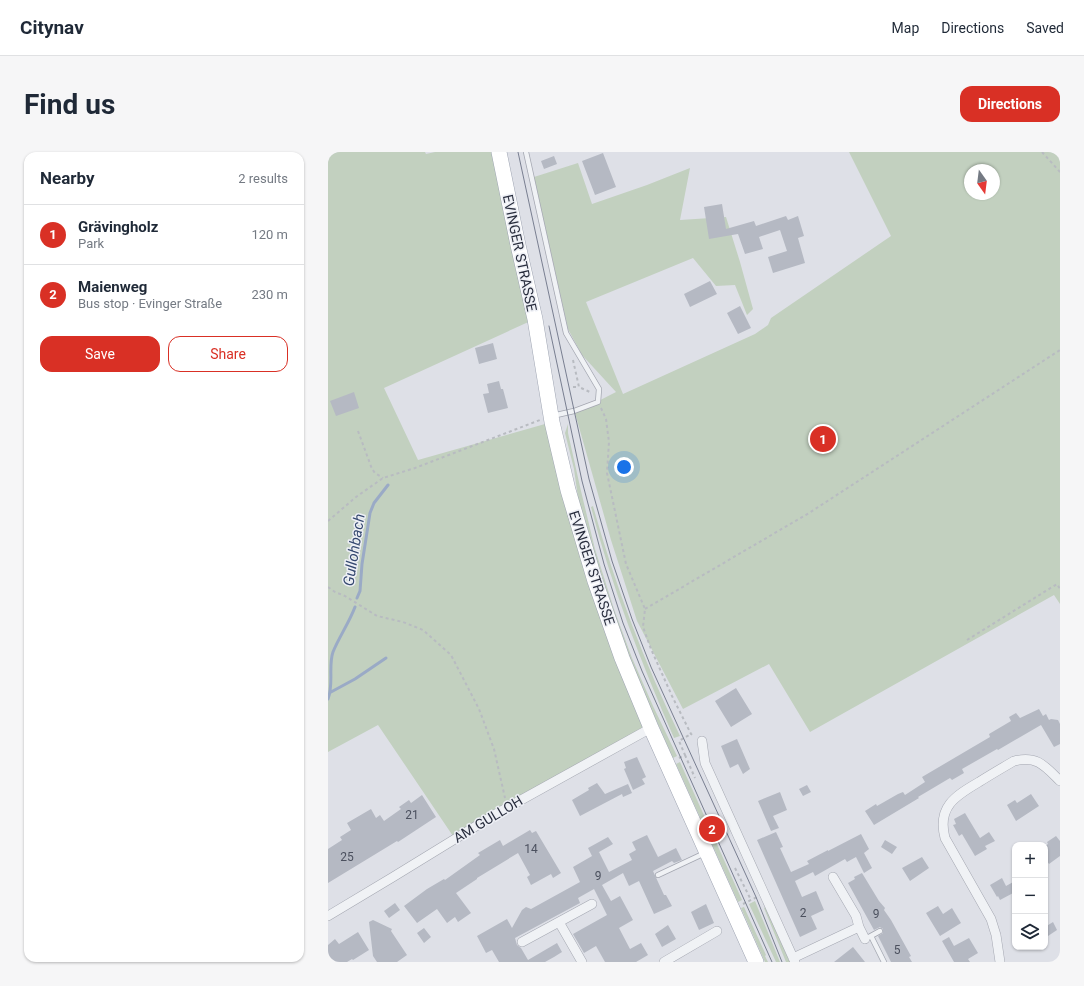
<!DOCTYPE html>
<html lang="en">
<head>
<meta charset="utf-8">
<style>
  :root { --surface:#fff; --page:#f6f6f7; --text:#1f2937; --muted:#747a83; --line:#e0e1e3; --accent:#d93025 }
  body { margin:0; font-family:Roboto,sans-serif; background:var(--page); color:var(--text) }
  .controls { position:absolute; right:12px; bottom:12px; display:grid; overflow:hidden; border-radius:8px; box-shadow:0 1px 3px #0004 }
  .controls button { width:36px; height:36px; display:grid; place-items:center; padding:0; border:0; border-bottom:1px solid var(--line); background:var(--surface); color:var(--text); font:20px sans-serif }
  .compass { position:absolute; left:636px; top:12px; width:36px; height:36px; border-radius:50%; background:var(--surface); box-shadow:0 1px 3px #0004; rotate:166deg }
  .you { position:absolute; left:296px; top:315px; width:14px; height:14px; margin:-10px; border:3px solid #fff; border-radius:50%; background:#1a73e8; box-shadow:0 0 0 6px #1a73e833 }
  .badge { display:grid; place-items:center; width:26px; height:26px; border-radius:50%; background:var(--accent); color:#fff; font-size:13px; font-weight:700 }
  .pin { position:absolute; translate:-50% -50%; border:2px solid #fff; box-shadow:0 1px 4px #0006 }
  .list { margin:0; padding:0; list-style:none }
  h2 { display:flex; justify-content:space-between; align-items:center; height:52px; margin:0; padding:0 16px; font-size:17px }
  h2 small { font-size:13px; font-weight:400; color:var(--muted) }
  .list li { display:grid; grid-template-columns:26px 1fr auto; gap:12px; align-items:center; box-sizing:border-box; height:60px; padding:0 16px; border-top:1px solid var(--line) }
  .list b { display:block; font-size:15px; white-space:nowrap }
  .list p { margin:0; font-size:13px; white-space:nowrap; color:var(--muted) }
  .list em { font-size:13px; font-style:normal; color:var(--muted) }
  .actions { display:flex; gap:8px; padding:12px 16px }
  .actions a { flex:1; padding:9px 0; border:1px solid var(--accent); border-radius:12px; text-align:center; font-size:14px; color:var(--accent) }
  .actions .main { background:var(--accent); color:#fff }
  .icon { flex:none; width:22px; height:22px; fill:none; stroke:currentColor; stroke-width:2; stroke-linecap:round; stroke-linejoin:round }
  .map { position:relative; flex:none; width:732px; height:810px; overflow:hidden; border-radius:12px }
  header { display:flex; align-items:center; gap:24px; box-sizing:border-box; height:56px; padding:0 20px; background:var(--surface); border-bottom:1px solid var(--line) }
  header strong { font-size:19px }
  nav { display:flex; gap:22px; margin-inline-start:auto; font-size:14px }
  .intro { display:flex; align-items:center; justify-content:space-between; box-sizing:border-box; height:96px; padding:0 24px }
  h1 { margin:0; font-size:28px }
  .button { padding:10px 18px; border-radius:12px; background:var(--accent); color:#fff; font-size:14px; font-weight:700 }
  main { display:flex; gap:24px; padding:0 24px }
  aside { flex:1; background:var(--surface); border-radius:12px; box-shadow:0 1px 3px #0004 }
  .map>svg:first-child { display:block }
</style>
</head>
<body>
<header>
<strong>Citynav</strong>
<nav><a>Map</a><a>Directions</a><a>Saved</a></nav>
</header>
<div class="intro"><h1>Find us</h1><a class="button">Directions</a></div>
<main>
<aside>
<h2>Nearby<small>2 results</small></h2>
<ul class="list">
<li><span class="badge">1</span><div><b>Grävingholz</b><p>Park</p></div><em>120 m</em></li>
<li><span class="badge">2</span><div><b>Maienweg</b><p>Bus stop · Evinger Straße</p></div><em>230 m</em></li>
</ul>
<div class="actions"><a class="main">Save</a><a>Share</a></div>
</aside>
<div class="map">
<svg width="732" height="810" viewBox="0 0 732 810">
  <rect width="100%" height="100%" fill="#dee0e7"/>
  <path fill="#c2d0bf" fill-rule="evenodd" d="M0,0h97l1,2 9,-2h57l43,167 -151,69 34,72 134,-38 99,306 -196,111 -77,-114 -50,27z
    M521,0h211v452l-6,-9 -244,137 -41,-68 -86,45 -46,-88 -26,-81 -36,-127 41,-21 -34,-37 -14,-26 -34,-152 44,-14 14,41 55,-19 43,-17 -10,52 46,-3 14,45 13,47 -6,6 -12,-30 -19,1 -23,-28 -107,44 37,92 132,-60 13,-9 3,-7 120,-82zM642,18h24v24h-24z
    M240,272v9l13,58 14,58 19,60 18,49 21,48 24,50 -4,2 -44,-99 -18,-49 -32,-105 -5,-36 -9,-36z
    M265,354c22,79 51,156 87,230l-6,2c-33,-76 -62,-150 -83,-231z
    M352,610l62,138 -4,2 -62,-138z
    M427,749l25,61h-4l-27,-58z
    M416,755l22,48 -1,1 3,6h-3l-24,-54z
    M437,755l25,55h-4l-22,-54z"/>
  <g fill="none" stroke-linecap="round" stroke-linejoin="round">
    <path stroke="#9aaac6" stroke-width="3" d="M29,446l3,-7 2,-27 8,-51 4,-10 14,-18
      M3,540l24,-13 31,-21
      M0,547c6,-15 0,-33 5,-47 6,-15 16,-29 22,-45"/>
  </g>
  <path fill="#b5b9c3" d="M275,1l13,34 -21,8 -13,-34z
    M226,4l3,8 -13,5 -3,-8z
    M394,52l4,25 28,-8 2,5 30,-10 2,4 10,-4 6,20 -6,2 7,25 -32,10 -5,-16 19,-6 -7,-21 -21,7 4,12 -18,5 -7,-20 -29,5 -5,-32z
    M382,129l7,13 -27,13 -6,-13z
    M412,154l11,22 -13,6 -11,-21z
    M165,191l4,16 -18,5 -4,-16z
    M171,229l2,8h2l5,19 -20,5 -5,-19 6,-1 -2,-9z
    M26,240l5,16 -23,8 -6,-15z
    M408,536l16,26 -21,13 -16,-26z
    M711,557l4,7 3,-2 3,6 2,-1 7,1 2,4v20l-6,3 -13,-22 -43,25 -1,-1 -35,20 2,4 -12,7 -2,-2 -32,19 1,1 -45,27 -9,-14 11,-7 1,2 21,-12 5,-2 2,3 20,-13 -3,-5 68,-40 -1,-3 22,-13 -2,-4 7,-4 4,5z
    M409,587l13,30 -7,5 -5,-10 -8,4 -9,-22z
    M309,605l9,20 -4,2 3,5 -12,6 -9,-21 2,-1 -2,-6z
    M269,631l8,11 23,-10 4,9 -9,4 -1,-3 -42,22 -8,-16 17,-10 -1,-2z
    M479,633l4,7 -8,4 -4,-7z
    M452,640l7,18 -14,6 6,12 -8,3 -13,-30z
    M703,642l8,12 -23,15 -9,-16 8,-5 2,3z
    M94,643l14,22 -38,25 -1,-1 -69,42v-34l14,-9 -2,-3 11,-7 -4,-7 24,-14 5,9 4,-3 4,6 17,-12 -2,-2 10,-7 2,3z
    M637,661l15,25 9,-6 6,9 -10,5 2,3 -12,7 -13,-22 -3,2 -6,-11 3,-1 -2,-5z
    M202,678l2,3 4,-2 25,42 -8,5 -2,-4 -20,11 -4,-8 3,-2 -12,-22 -41,25v1l-21,14 15,20 -13,9 -3,-5 -8,6 -10,-14 -20,14 -13,-17 23,-17 17,-10 1,1 35,-25 -2,-2 22,-13 3,6z
    M448,680l7,15 -3,1 11,24 18,-8 -2,-3 21,-11v1l33,-17 8,15 -5,4 8,15 -8,5 -8,-16 -9,5 -2,-3 -30,17 -2,-4 -18,9 7,16 14,-6 8,19 -13,6 6,13 -17,8 -43,-97z
    M319,683l11,22 18,-9 6,12 -8,3 -2,-2 -19,10 11,24h2l6,11 -18,8 -15,-33 -10,5 -6,-13 -21,12 9,16 9,-5 13,24 -14,8 11,21 11,-6 7,12 -12,7h-31l-9,-16 -12,7 -11,-19 34,-19 -13,-26 -16,9 2,5 -65,35 2,7 4,3 7,12 29,-17 5,9 -8,5 -9,5h-46l-7,-12 -6,3 -9,-17 30,-17 5,9 10,-18 4,-3 5,2 49,-27 -7,-15 26,-15 10,20 23,-12 -3,-6 7,-4 -4,-8z
    M728,684l4,5v15l-11,8 -4,-6v-12l3,-2 -1,-2z
    M280,685l5,7 -21,12 -4,-8z
    M557,688l12,7 -5,7 -11,-7z
    M594,705l7,11 -19,13 -8,-13z
    M534,721l17,28 6,7 -1,2 7,10 20,36 -2,1 3,5h-21l-13,-26 5,-3v-4l-3,-2 -6,3 -26,-47 7,-4 -1,-2z
    M674,726l4,8 9,-5v11l-15,8 -2,-4 -1,1 -7,-12z
    M67,751l5,7 -11,8 -5,-7z
    M378,752l8,19 -15,7 -8,-18z
    M610,754l5,8 9,-6 9,15 -21,13 -14,-23z
    M45,768l19,9 -1,2 16,24 -10,7h-20l-4,-6 -4,-34z
    M725,770l4,8 -12,8v-11z
    M340,773l8,14 -14,8 -7,-13z
    M96,776l7,9 -7,6 -7,-10z
    M30,780l11,18 -16,10 -1,-1 -5,3h-19v-17l7,-6 4,5z
    M621,785l5,9 15,-8 9,15 -10,6 2,3h-16l-12,-21z
    M525,795l12,15h-31l14,-11z"/>
  <g fill="none" stroke-linecap="round" stroke-linejoin="round">
    <defs>
      <path id="lane" d="M198,0l40,181 33,56 -1,13 -24,9 -22,5
        M330,723l47,-22
        M543,784l13,26
        M541,785l11,-6"/>
      <path id="street" d="M374,589l3,22 90,199
        M505,725l23,39 3,11 6,12
        M0,764l65,-39 101,-62 157,-87
        M231,770l23,40
        M194,790l70,-38
        M465,806l66,-31
        M336,810l53,-31
        M672,810l-4,-27 -5,-16 -46,-81c-8,-31 10,-42 34,-56 11,-7 23,-14 35,-21 23,-6 31,5 46,20"/>
      <path id="primary" d="M171,0l19,93 17,74 17,103 16,68 27,91 27,77 29,70 105,234"/>
    </defs>
    <use href="#lane" stroke="#a4a7b1" stroke-width="6"/>
    <use href="#street" stroke="#a4a7b1" stroke-width="10"/>
    <use href="#primary" stroke="#9ea4b2" stroke-width="16"/>
    <path stroke="#b8bbc1" stroke-width="2" stroke-dasharray="3 3" stroke-linecap="butt" d="M714,0l18,20
      M245,208l6,27 13,6
      M245,235h6
      M273,256l5,11 3,23 -2,31 19,91 19,45 -2,18 8,22 21,47 19,38 3,2
      M30,279l14,38 3,4 8,5
      M0,369l28,-24 27,-19 32,-10 125,-48
      M0,435l7,5 10,4 32,20 26,6 20,8 28,25 28,54 15,40 11,49
      M317,457l164,-96 251,-163
      M639,488l90,-56 3,5
      M357,603l10,23
      M351,606l6,-3 -6,-14 12,-7
      M407,716l16,32
      M415,752l14,-7"/>
    <use href="#lane" stroke="#f0f2f5" stroke-width="4.5"/>
    <use href="#street" stroke="#f0f2f5" stroke-width="9"/>
    <use href="#primary" stroke="#fff" stroke-width="15"/>
    <path stroke="#787e90" stroke-width="1" d="M190,0l71,327 23,82 20,58 19,48 105,230 26,65
      M221,174l33,155 22,83 19,59 19,48 130,291"/>
  </g>
  <g text-anchor="middle" stroke-width="3" stroke-linejoin="round" paint-order="stroke">
    <g font-size="12" fill="#4b505e">
      <text x="84" y="667">21</text>
      <text x="203" y="701">14</text>
      <text x="19" y="709">25</text>
      <text x="270" y="728">9</text>
      <text x="475" y="765">2</text>
      <text x="548" y="766">9</text>
      <text x="569" y="802">5</text>
    </g>
    <g font-size="14" fill="#282d3d" stroke="#edeff5">
      <text transform="translate(192 101) rotate(78)" y="5">EVINGER STRASSE</text>
      <text transform="translate(264 416) rotate(72)" y="5">EVINGER STRASSE</text>
      <text transform="translate(160 667) rotate(-31)" y="5">AM GULLOH</text>
    </g>
    <g font-size="15" font-style="italic" fill="#34486f" stroke="#edeff5">
      <text transform="translate(26 398) rotate(-81)" y="5">Gullohbach</text>
    </g>
  </g>
</svg>
<div class="controls">
<button>+</button>
<button>−</button>
<button><svg class="icon" aria-label="layers" viewBox="0 0 24 24"><path d="M12 4l9 5-9 5-9-5zM3 14l9 5 9-5"/></svg></button>
</div>
<svg class="compass" viewBox="-18 -18 36 36"><path d="M0-13l5 13h-10z" fill="#e53935"/><path d="M0 13l5-13h-10z" fill="#747a83"/></svg>
<div class="you"></div>
<div class="pin badge" style="left:495px;top:287px">1</div>
<div class="pin badge" style="left:384px;top:677px">2</div>
</div>
</main>
</body>
</html>
